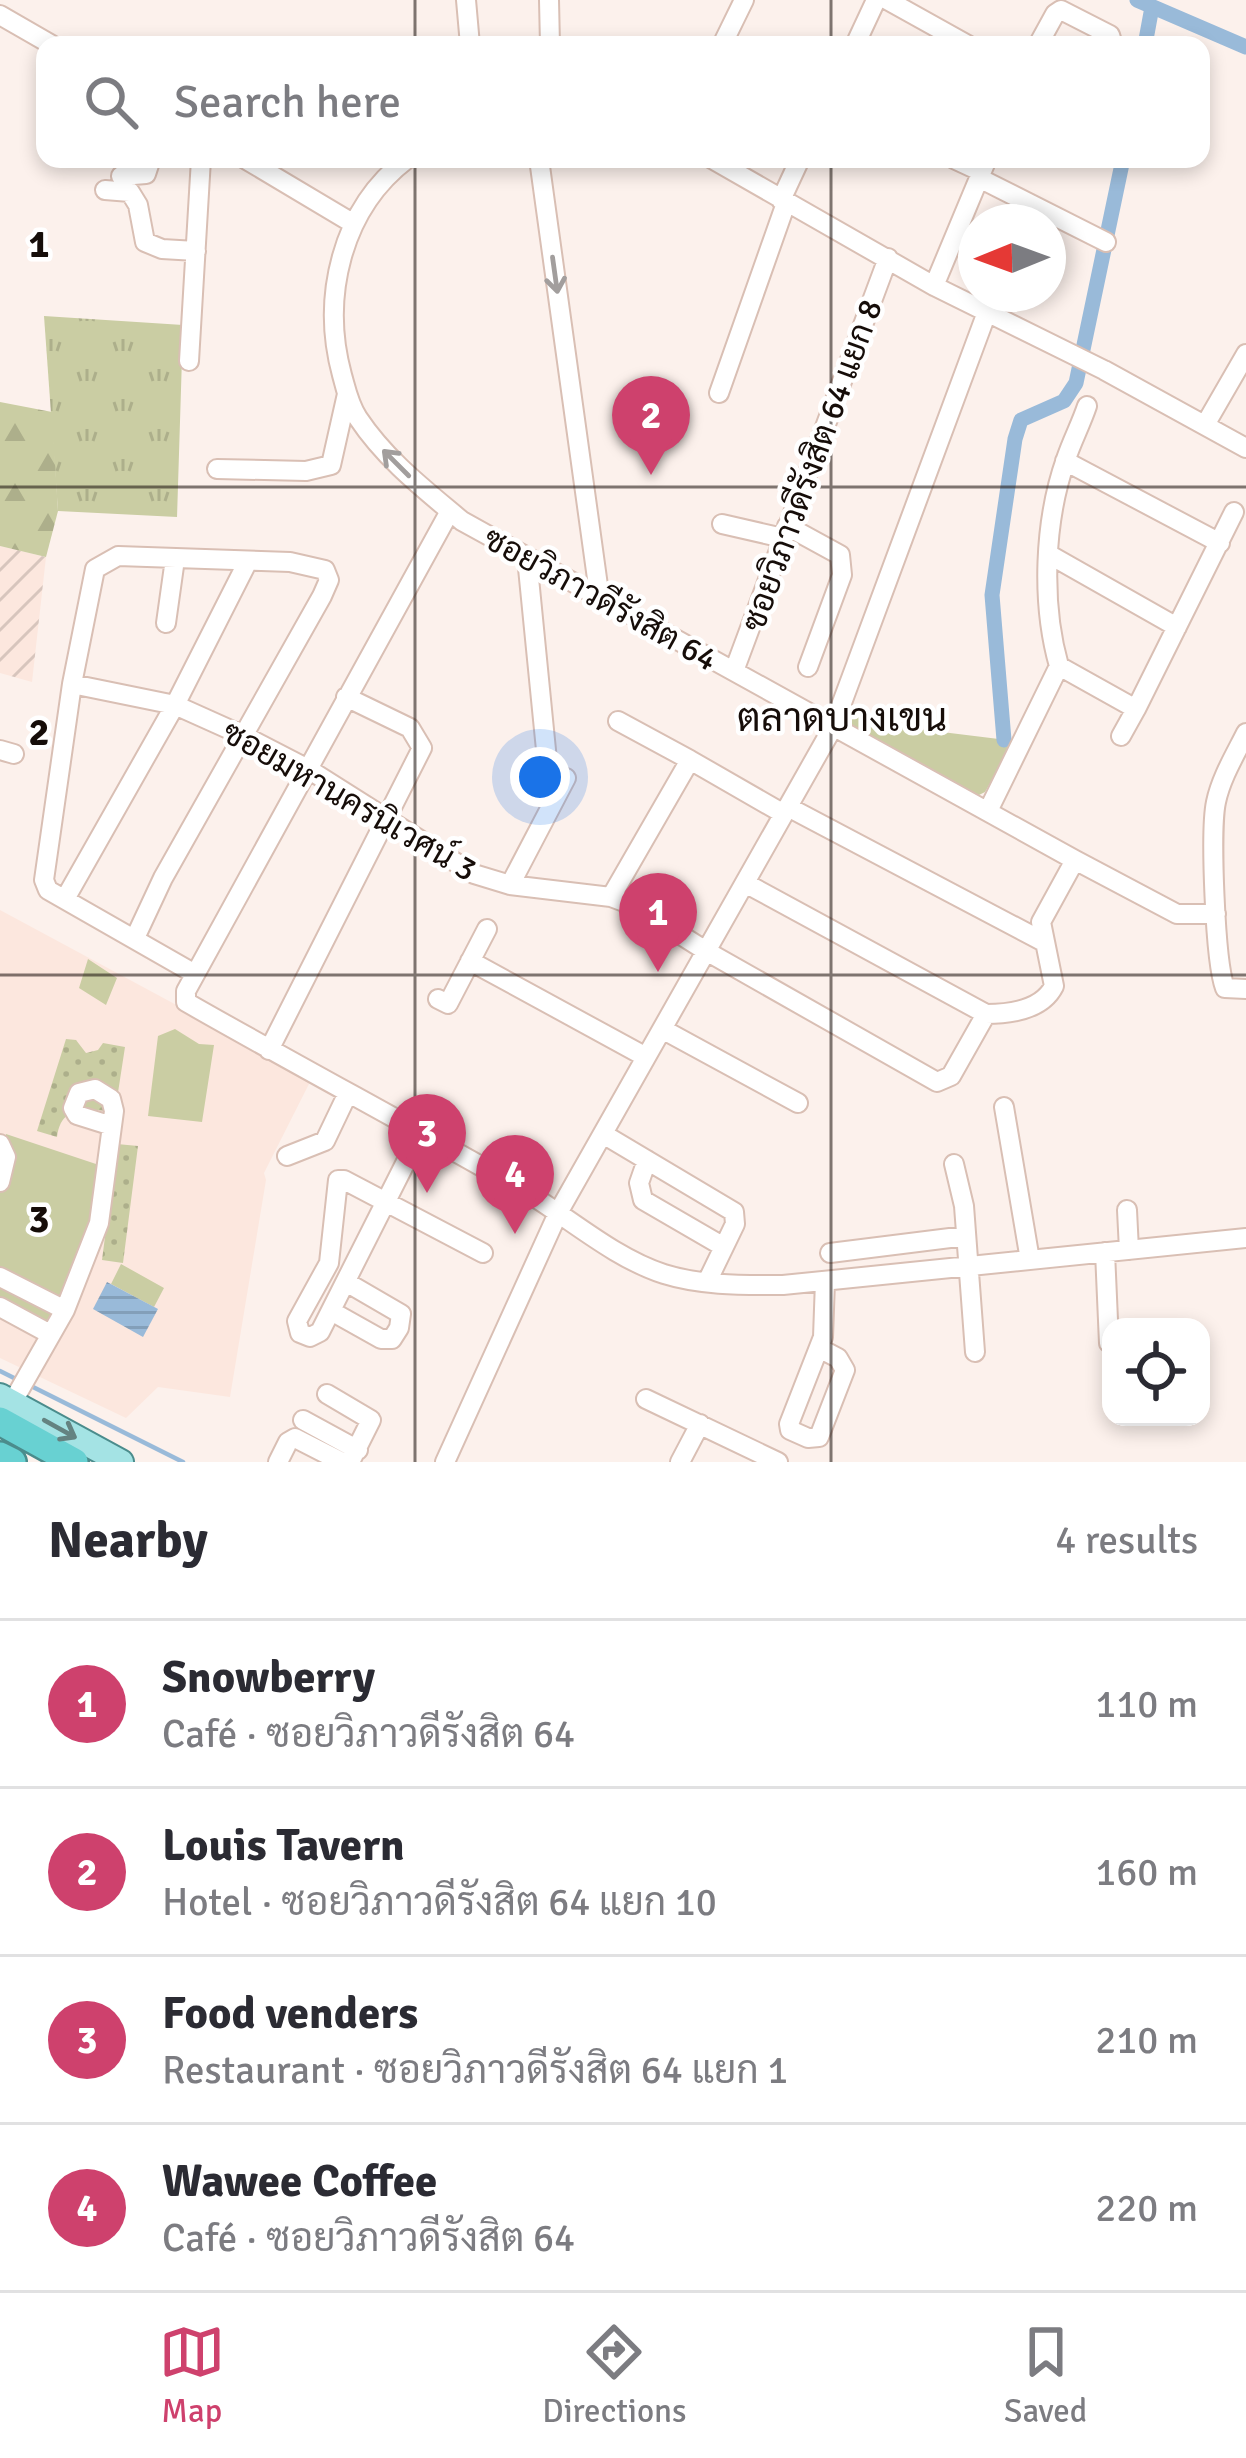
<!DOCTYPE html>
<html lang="en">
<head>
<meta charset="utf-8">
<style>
  :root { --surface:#fff; --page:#f7f7f7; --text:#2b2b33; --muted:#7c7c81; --line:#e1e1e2; --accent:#ce416d }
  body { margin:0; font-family:Signika,Sarabun,sans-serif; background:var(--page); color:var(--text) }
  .controls { position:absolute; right:36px; bottom:36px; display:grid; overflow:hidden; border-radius:24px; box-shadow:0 6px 18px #0003 }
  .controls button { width:108px; height:108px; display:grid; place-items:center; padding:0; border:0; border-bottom:3px solid var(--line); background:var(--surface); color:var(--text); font:60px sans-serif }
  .compass { position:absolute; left:958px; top:204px; width:108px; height:108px; border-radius:50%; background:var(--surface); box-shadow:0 6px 18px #0003; rotate:269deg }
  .you { position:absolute; left:540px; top:777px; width:42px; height:42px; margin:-30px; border:9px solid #fff; border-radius:50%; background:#1a73e8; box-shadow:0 0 0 18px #1a73e833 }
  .badge { display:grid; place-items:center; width:78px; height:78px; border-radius:50%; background:var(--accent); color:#fff; font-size:39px; font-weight:700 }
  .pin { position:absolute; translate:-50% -99px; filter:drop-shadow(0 3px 6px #0008) }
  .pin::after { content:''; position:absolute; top:63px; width:42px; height:36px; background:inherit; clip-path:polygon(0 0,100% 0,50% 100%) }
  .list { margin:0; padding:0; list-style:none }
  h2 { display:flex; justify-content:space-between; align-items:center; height:156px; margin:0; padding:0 48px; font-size:51px }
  h2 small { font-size:39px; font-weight:400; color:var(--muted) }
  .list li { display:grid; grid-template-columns:78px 1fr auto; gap:36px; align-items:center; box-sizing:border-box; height:168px; padding:0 48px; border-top:3px solid var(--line) }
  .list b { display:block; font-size:45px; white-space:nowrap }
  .list p { margin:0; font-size:39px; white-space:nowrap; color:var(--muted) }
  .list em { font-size:39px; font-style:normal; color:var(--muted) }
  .icon { flex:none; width:66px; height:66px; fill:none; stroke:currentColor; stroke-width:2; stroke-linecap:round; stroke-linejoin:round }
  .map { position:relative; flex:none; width:1246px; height:1462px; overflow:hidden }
  .search { position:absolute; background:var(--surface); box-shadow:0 6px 18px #0003; left:36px; right:36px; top:36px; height:132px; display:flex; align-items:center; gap:30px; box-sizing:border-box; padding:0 42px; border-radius:24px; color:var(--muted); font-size:45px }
  .sheet { height:828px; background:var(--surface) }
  nav { display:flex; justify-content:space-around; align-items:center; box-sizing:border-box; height:168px; border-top:3px solid var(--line); background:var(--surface); font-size:33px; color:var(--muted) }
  nav a { display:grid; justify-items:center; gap:6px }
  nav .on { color:var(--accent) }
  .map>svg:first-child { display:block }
</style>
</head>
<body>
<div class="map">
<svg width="1246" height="1462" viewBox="0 0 1246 1462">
  <defs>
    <pattern id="industrial-furrows" width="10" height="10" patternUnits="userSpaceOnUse" patternTransform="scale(3)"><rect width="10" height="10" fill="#fce7de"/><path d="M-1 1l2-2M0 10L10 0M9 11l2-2" fill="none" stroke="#d7c5bd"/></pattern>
    <pattern id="grass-tufts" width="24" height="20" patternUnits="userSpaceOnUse" patternTransform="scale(3)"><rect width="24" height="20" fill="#cacda3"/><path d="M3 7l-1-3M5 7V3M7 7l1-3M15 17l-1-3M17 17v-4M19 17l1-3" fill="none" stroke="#adaf8b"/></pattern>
    <pattern id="forest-firs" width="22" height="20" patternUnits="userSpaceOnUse" patternTransform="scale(3)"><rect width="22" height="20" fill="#cacda3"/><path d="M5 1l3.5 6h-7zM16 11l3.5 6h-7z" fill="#adaf8b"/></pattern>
    <pattern id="garden-dots" width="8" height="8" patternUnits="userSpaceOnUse" patternTransform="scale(3)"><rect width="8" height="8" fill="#cacda3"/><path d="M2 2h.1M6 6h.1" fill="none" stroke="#adaf8b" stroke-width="1.8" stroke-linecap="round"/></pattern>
    <pattern id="water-rules" width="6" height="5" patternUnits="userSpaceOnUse" patternTransform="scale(3)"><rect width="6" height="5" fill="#99bad9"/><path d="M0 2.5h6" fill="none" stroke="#839fb9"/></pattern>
  </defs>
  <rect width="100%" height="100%" fill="#fcf1ec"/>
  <path fill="#fce7de" d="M0,910l312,168 -48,95 2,7 -36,217 -72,-10 -32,31 -126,-60z"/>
  <path fill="url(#industrial-furrows)" d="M0,546l46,11 -14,125 -32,-9z"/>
  <path fill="url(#grass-tufts)" d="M44,316l139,9 -6,192 -119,-6z"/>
  <path fill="url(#forest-firs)" d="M0,402l52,10 6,99 -12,46 -46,-11z"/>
  <path fill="#cacda3" d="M847,706l38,19 130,16 -30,51 -8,4 -137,-74z
    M88,959l29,19 -11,27 -27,-17z
    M175,1029l24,15 15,1 -12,77 -54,-6 10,-80z
    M6,1134l96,32 -12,97 -37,70 -53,-25v-149z
    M121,1264l43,24 -10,19 -43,-23z"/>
  <path fill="url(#garden-dots)" d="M66,1039l10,1 10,13 12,-3 5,-7 22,4 -10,65c-27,-3 -54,-8 -58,25l-20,-6z
    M117,1144l21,2 -15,117 -21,-3z"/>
  <path fill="url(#water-rules)" d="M107,1282l51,27 -15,28 -50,-28z"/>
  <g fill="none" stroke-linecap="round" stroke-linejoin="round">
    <path stroke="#99bad9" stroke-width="4.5" d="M0,1371l16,8
      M27,1384l156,78"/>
    <path stroke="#99bad9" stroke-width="15" d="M1137,0l109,47
      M1145,45l7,-38
      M1004,740l-12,-145 23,-156 6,-19 43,-19 12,-18 47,-224"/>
    <defs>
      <path id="minor" d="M466,0l4,45
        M549,0l1,45
        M887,0l81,45
        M0,15l52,30
        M722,45l22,-45
        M855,45l21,-45
        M1038,45l17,-31 6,-4 49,25 3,10
        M245,159l109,65
        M407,159c-66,50 -86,139 -65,216 4,14 7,30 16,43 28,42 66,71 104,103l613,339 102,54h39
        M539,159l60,434
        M712,159l222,127 170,84 142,78
        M954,159l28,13
        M121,176l25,-2 5,-15
        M979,178l127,64
        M105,190l25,2 8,13 7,37 17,7 34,2
        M781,200l19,-41
        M934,286l53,-127
        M189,361l12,-202
        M719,393l67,-190
        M1205,425l41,-71
        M1065,461l155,82
        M217,469l89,2 25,-6 16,-71
        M450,511l-264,480v11c112,64 225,124 337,188 45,27 91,68 141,84 38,12 80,11 119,11l463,-47
        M722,524l61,14
        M787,526l53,29 2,20 -34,92
        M1050,555l127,72
        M527,558l21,212
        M166,623l9,-64
        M1059,666l77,43 98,-197
        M734,671l154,-413
        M72,684l103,21 69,31 64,33 166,105 36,11 101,12 24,9 71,45 231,131 14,-6 35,-62c25,0 56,-4 68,-28l-13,-64 34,-62
        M618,721l72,39
        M1246,733c-11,22 -25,45 -30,69 -6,28 -1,160 9,186l21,1
        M1121,736l15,-27
        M0,750l14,4
        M788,807l254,134
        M988,811l71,-145c-18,-63 -15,-145 7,-207 6,-18 15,-35 21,-53
        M745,883l241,131
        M510,885l56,-107
        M611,897l79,-137 94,54
        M65,899l110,-194 72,-142
        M135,938l28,-60 159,-282 7,-16 -4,-10 -35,-8 -172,-6 -23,13 -23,115 -28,196 4,10 147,84
        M470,961l176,96
        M438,999l10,5 39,-75
        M662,1029l136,74
        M269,1050l153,-302 -12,-20 -64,-31
        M1004,1107l26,153
        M421,1132l-101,200 -10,5 -10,-4 -3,-12 32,-58 9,-83h6l139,73
        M603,1134l131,78 1,12 -28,58
        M0,1144l6,13 -6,25
        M287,1156l38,-15 22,-46
        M647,1160l-8,23 4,17 81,47
        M954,1164l10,42 11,146
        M1127,1210l2,40
        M1105,1252l4,91
        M830,1253l136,-17
        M0,1277l65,33
        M0,1307l50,27
        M331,1311l50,28h11l7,-11 2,-14 -55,-32
        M819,1348l19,10 7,12 -26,67 -11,1 -18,-8 -1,-6 34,-87 2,-56
        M327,1394l44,26 -21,42
        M646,1399l132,63
        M12,1403l53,-93 34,-87 15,-112 -3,-12 -16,-10 -16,4 -6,15 4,7 35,11
        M303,1420l55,30
        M278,1462l10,-20 7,-4 47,24
        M445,1462l114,-251 274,-484 154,-415
        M680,1462l20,-38"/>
      <path id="major" d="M0,1396l121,66"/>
      <path id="highway" d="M0,1421l74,41
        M0,1456l12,6"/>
    </defs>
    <use href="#minor" stroke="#d9bfb4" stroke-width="22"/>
    <use href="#major" stroke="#4b8c8c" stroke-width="28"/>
    <use href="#highway" stroke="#4b8c8c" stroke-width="32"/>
    <use href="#minor" stroke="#fff" stroke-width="18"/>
    <use href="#major" stroke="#a4e3e4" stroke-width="24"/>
    <use href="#highway" stroke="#68d1d2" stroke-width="27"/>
  </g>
  <defs><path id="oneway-shaft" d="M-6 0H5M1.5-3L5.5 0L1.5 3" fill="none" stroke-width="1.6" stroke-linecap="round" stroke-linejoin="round" transform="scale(3)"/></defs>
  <g stroke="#a29e9d">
    <use href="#oneway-shaft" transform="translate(555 275) rotate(82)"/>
    <use href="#oneway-shaft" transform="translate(396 463) rotate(-135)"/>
  </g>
  <use stroke="#648381" href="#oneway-shaft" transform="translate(60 1429) rotate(29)"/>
  <path fill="none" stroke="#160d09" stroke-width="3" stroke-opacity="0.55" d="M415,0v45M831,0v45M415,159v1303M831,159v1303M0,487h1246M0,975h1246"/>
  <g text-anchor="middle" stroke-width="9" stroke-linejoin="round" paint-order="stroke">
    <g font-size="33" fill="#160d09" stroke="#fff">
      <text transform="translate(811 465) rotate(-70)" y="12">ซอยวิภาวดีรังสิต 64 แยก 8</text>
      <text transform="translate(601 598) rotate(29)" y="12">ซอยวิภาวดีรังสิต 64</text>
      <text transform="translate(350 800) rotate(30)" y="12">ซอยมหานครนิเวศน์ 3</text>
    </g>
    <g font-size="39" fill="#160d09" stroke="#fff">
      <text x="842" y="731">ตลาดบางเขน</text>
    </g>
  </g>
  <g font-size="39" text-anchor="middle" font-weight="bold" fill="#160d09" stroke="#fff" stroke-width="9" stroke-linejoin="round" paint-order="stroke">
    <text x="39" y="257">1</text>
    <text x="39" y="745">2</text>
    <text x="39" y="1232">3</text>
  </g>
</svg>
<div class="controls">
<button><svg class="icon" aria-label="locate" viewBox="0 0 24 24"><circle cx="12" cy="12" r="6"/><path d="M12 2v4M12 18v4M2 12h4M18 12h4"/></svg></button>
</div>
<svg class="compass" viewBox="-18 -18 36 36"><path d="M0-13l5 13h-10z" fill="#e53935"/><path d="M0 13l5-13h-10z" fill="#7c7c81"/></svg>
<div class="you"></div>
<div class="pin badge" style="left:658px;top:972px">1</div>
<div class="pin badge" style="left:651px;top:475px">2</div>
<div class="pin badge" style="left:427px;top:1193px">3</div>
<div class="pin badge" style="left:515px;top:1234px">4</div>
<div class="search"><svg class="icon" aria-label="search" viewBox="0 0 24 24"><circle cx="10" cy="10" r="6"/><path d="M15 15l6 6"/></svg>Search here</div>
</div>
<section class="sheet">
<h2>Nearby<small>4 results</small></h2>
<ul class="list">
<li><span class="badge">1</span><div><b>Snowberry</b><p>Café · ซอยวิภาวดีรังสิต 64</p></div><em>110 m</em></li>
<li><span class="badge">2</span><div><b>Louis Tavern</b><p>Hotel · ซอยวิภาวดีรังสิต 64 แยก 10</p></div><em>160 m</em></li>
<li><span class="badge">3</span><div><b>Food venders</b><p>Restaurant · ซอยวิภาวดีรังสิต 64 แยก 1</p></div><em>210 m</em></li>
<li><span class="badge">4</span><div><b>Wawee Coffee</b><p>Café · ซอยวิภาวดีรังสิต 64</p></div><em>220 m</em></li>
</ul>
</section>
<nav>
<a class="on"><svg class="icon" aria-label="map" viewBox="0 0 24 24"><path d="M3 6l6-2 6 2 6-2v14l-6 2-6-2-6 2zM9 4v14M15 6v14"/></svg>Map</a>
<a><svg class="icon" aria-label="directions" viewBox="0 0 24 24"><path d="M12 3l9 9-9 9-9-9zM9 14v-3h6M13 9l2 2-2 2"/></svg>Directions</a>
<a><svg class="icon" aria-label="saved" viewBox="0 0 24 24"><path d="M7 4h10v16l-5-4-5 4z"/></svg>Saved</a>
</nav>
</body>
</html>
